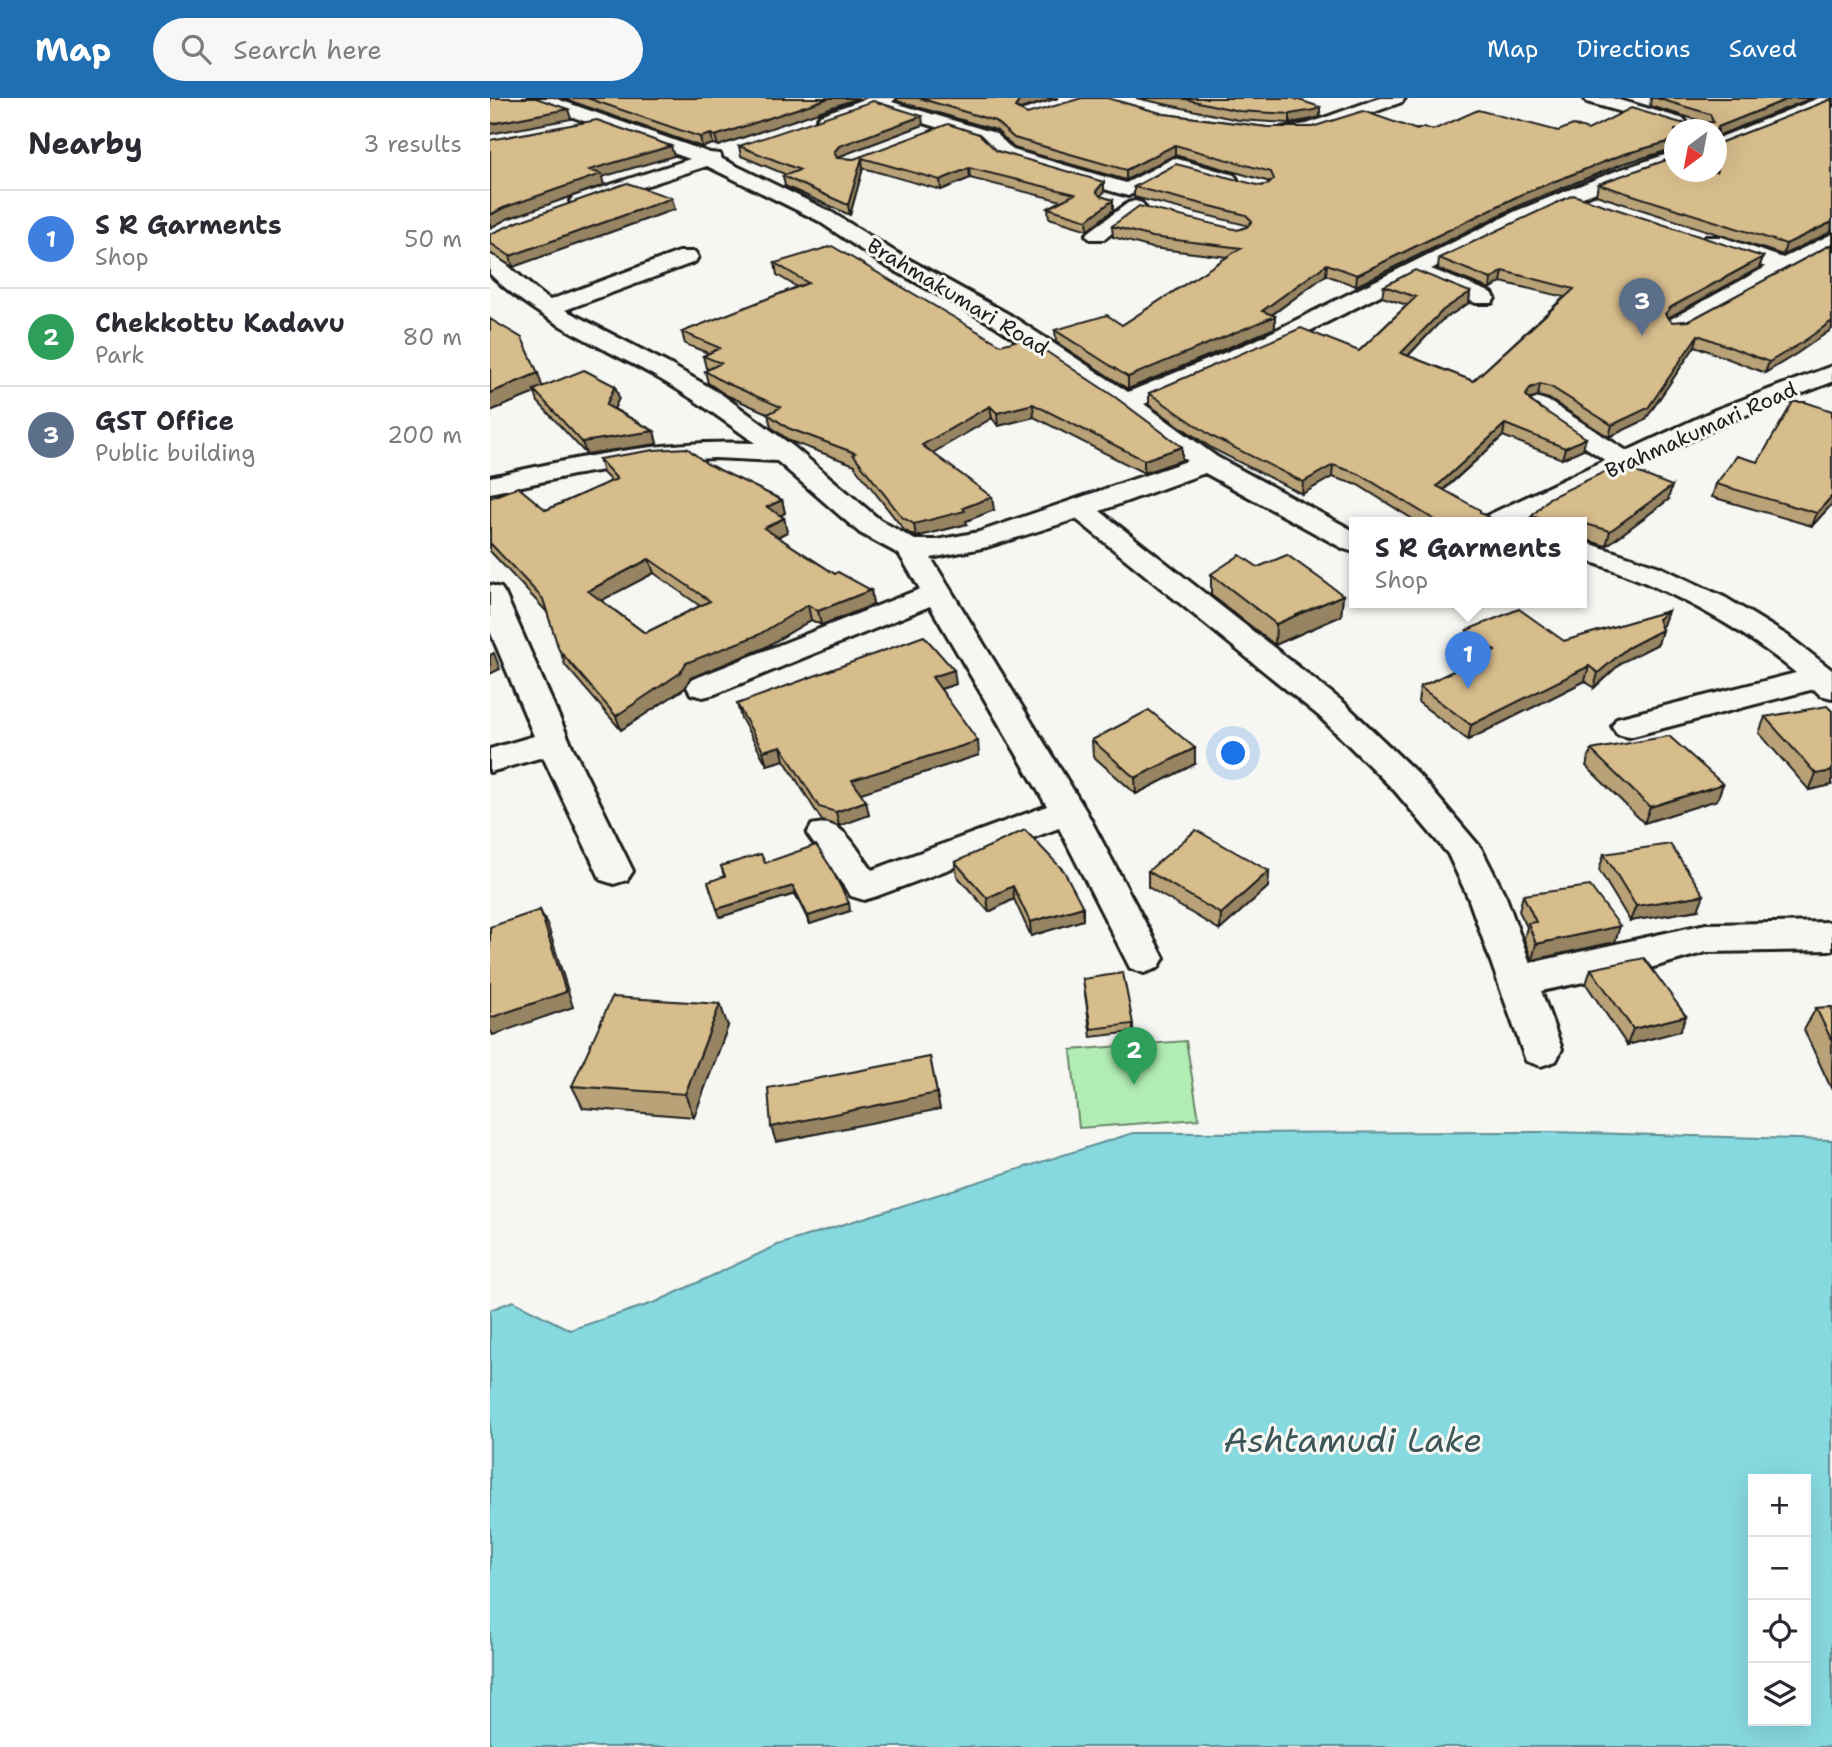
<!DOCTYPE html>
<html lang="en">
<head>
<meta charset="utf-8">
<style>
  :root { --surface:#fff; --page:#f7f7f7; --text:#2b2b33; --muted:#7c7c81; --line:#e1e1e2; --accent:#1f6fb2 }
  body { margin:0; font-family:"Shantell Sans",sans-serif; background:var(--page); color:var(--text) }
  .controls { position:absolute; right:21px; bottom:21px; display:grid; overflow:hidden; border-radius:0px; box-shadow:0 7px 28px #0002 }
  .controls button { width:63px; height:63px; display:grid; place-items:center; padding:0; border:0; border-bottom:2px solid var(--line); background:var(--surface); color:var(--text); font:35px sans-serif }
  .compass { position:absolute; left:1174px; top:21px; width:63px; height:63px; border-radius:50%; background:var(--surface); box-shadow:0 7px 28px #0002; rotate:212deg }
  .you { position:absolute; left:744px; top:656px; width:24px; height:24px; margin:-18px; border:5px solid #fff; border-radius:50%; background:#1a73e8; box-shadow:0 0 0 10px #1a73e833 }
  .badge { display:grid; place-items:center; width:46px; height:46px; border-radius:50%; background:var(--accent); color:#fff; font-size:23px; font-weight:700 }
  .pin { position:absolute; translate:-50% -58px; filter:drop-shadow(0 2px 4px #0008) }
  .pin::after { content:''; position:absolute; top:37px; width:24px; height:21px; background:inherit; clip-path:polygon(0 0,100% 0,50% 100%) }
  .popup { position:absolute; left:859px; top:419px; width:238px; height:91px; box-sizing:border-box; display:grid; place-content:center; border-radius:0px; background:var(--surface); filter:drop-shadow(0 2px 5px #0005); font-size:23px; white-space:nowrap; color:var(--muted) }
  .popup b { font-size:26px; color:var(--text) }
  .popup::after { content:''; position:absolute; left:50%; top:100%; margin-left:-14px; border:14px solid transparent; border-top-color:var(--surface) }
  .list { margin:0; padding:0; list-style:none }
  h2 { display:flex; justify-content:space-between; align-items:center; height:91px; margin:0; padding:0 28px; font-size:30px }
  h2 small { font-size:23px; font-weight:400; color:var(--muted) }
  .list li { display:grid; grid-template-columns:46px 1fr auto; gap:21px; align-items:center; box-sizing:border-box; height:98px; padding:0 28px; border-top:2px solid var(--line) }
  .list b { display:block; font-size:26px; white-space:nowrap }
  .list p { margin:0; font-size:23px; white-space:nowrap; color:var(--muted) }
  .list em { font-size:23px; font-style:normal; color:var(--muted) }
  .icon { flex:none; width:38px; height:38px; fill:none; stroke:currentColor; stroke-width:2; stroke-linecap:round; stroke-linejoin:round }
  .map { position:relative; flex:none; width:1342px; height:1649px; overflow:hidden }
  header { display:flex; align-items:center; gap:42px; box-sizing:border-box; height:98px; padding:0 35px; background:var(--accent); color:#fff }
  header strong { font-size:33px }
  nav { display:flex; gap:38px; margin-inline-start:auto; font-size:24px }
  .search { width:490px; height:63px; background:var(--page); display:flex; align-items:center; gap:18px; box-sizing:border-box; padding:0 24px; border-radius:38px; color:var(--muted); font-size:26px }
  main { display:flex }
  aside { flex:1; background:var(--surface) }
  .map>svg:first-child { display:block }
</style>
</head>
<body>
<header>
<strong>Map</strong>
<div class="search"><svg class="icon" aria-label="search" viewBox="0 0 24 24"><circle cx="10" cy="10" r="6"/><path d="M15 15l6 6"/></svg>Search here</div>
<nav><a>Map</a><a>Directions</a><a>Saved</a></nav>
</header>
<main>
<aside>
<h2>Nearby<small>3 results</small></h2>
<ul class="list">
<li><span class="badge" style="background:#3f7fe0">1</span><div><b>S R Garments</b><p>Shop</p></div><em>50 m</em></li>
<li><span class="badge" style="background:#2e9e5b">2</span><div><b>Chekkottu Kadavu</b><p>Park</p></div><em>80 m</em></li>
<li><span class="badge" style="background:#5c6f8a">3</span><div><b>GST Office</b><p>Public building</p></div><em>200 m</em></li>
</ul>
</aside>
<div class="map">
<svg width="1342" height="1649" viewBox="0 0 1342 1649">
  <rect width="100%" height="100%" fill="#f6f6f2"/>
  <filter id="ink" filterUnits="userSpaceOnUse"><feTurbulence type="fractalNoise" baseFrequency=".0143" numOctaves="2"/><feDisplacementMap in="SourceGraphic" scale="14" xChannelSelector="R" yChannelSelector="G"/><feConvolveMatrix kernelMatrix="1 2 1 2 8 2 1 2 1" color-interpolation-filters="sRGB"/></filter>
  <g filter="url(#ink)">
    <path fill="#b2eeb4" stroke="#678568" stroke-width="2" d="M696,943l13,78 -120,9 -8,-78z"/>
    <path fill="#87d9e0" stroke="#5c8d92" stroke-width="2" fill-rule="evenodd" d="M1062,1034l280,8v607h-1342v-437l23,-9 57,29 86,-28 122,-57 355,-112zM1263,1381h53v242h-53z"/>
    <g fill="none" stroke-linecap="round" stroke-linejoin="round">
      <defs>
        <path id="street" d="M38,0h26l156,55 10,1 2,5 109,53 66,41 113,62 118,77 128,-52 260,-129 100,-40 58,-19v12l-94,34 -149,71 61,24 3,5 -3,5h-16l-62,-25 -142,72 -128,54 73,53 137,74v21l-10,-3 -139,-76 -105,38 243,191 75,72 63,74 25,49 24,66 176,-39 126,-2v28l-126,2 -56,16 -109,23 21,58 -6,12 -15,5 -15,-5 -58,-164 -20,-43 -54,-64 -75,-74 -243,-197 -89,28 -56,11 155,253 78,147 -6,10 -14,5 -14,-5 -71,-140 -182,68 -13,4 -13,-4 -44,-62 5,-9c31,-9 43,23 60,45l175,-64 -117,-200 -215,88 -12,3 -12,-3 -4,-7 4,-7 229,-91 -21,-35 -39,-21 -83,-72 -63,-3 -56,3 -85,14 -83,18v-16c87,-20 175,-38 265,-34 -33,-24 -66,-48 -102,-68 -56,-31 -116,-55 -163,-101v-19c15,4 43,35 60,45l129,-48h16l3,5 -3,5 -130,48 106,55 50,29 73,53 86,73 35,20h22l42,-8 208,-71 -70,-54 -123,-82 -113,-62 -64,-43 -110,-54 -120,39h-14l-3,-4 3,-4 117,-38 -159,-57z
          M378,0h28l-4,4 103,31 18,17 113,33 48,-25 60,17 3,4 -3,4 -7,2 -51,-14 -48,25 -129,-38 -18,-17 -106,-33 -49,16 -9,-5 3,-4z
          M889,0h26l-3,4 -85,31 -29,5 -9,-6 2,-4 26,-4z
          M1094,0h28l72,21 3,4 -9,5 -91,-26z
          M1329,0h13v7l-116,47v-13z
          M645,103l7,2 3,4 -3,4 -38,28h-14l-4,-4 4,-4 38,-28z
          M1342,136v15l-147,81h-16l-4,-5 4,-5 97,-53 -60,-20 -3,-5 3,-5h16l61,21z
          M1342,268v16l-99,38 -216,103h-37l4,-6 121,-57 -75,-49 -4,-5 4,-5 9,-3 9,3 79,50 88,-41z
          M1092,443l78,26 66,31 62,38 44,34v28l-12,-3 -6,-6 -185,48 -12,-3 -5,-8 5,-8 179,-45c-63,-52 -137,-89 -214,-114z
          M0,487l11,3 4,6 65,148 63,129 -6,9 -13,4 -13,-4 -58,-123 -53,15v-23l44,-13 -44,-105z"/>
      </defs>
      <use href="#street" stroke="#1c1c1c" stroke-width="6"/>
      <use href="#street" fill="#f6f6f2" fill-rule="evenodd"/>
    </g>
    <path fill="#b9a278" stroke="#1c1c1c" stroke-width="2" fill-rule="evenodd" d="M72,0h297l-141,48 -5,-2 -11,3z
      M407,0h161l-38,12 7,4 83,-15 54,15 103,13 291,4 30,-1 93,-7 23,-1 -54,-16 1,-8h161l-95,38v8l115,-45v133l-49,23 -187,-60 2,-11 119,-12 -42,-42v20l-2,-1 -51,15 -102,41 -164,81 -30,-11 -54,40 3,1v12l-147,61 -72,-47 -1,-12 67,-5 105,-68 -75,-9 -39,-11 -1,-11 126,4 9,-3 -1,-2 -112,-28v-10l127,-1 8,-2 1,-2 -95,-27 -49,25 -112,-32 -18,-18 -99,-29z
      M646,0h157l27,19 -7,2 -23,4 -52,-3z
      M433,27l-83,31 -1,2 15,1 143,-8 107,41 -4,4 13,4v10l-25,20 -39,-12 -1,-10 14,-7 -92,-23 -29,12 -78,-22 -13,47 -65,-29 -2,-10 4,-1 -46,-19 -2,-10z
      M185,111l-162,58 -23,-14v-19z
      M1342,146v85l-36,25 -31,19 -70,-27 -50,74 -36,17 -60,-38 -11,-3 -9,3 54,50 -21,10 -59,-23 -59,54 36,23 19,10h-80l-61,-38 -26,-8 -30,17 -89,-45 -64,-44v-12l210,-42 48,-46 -25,-8 2,-11 86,6 -1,11 -28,18 -33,35 65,25 91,-84 -63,-15 -11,7 -52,-20 1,-11 324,-1 -4,11 -91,50 4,4 17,-1z
      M285,165l226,82 181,102v13l-38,13 -110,-56 -36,9 -6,-8 -60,35 62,57 -28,11 1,3 -51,13 -12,-7 -49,-63v-2l-65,-24 -19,-14 -3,-13h1l-43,-19 -18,-12 -3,-12 4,-2 -3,-1 -3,-12 5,-3 -23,-9 -3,-12 115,-45 -20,-12z
      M0,221l52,68 73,-1 4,12 -5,11 40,22 3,13 -71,10 -48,-52 -3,-9 -45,18z
      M1342,313v93l-20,22 -100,-29 4,-13 42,-22z
      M109,361l108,5 75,36 3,13 -5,3 4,2 3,14 -9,5 57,37 36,16 2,15 -52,20 -10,-5 -49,29 -72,29 -5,10 -64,42 -56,-65 -18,-53 -57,-61v-53l56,12 65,-29 -8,-8zM164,475l46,33 -55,27 -44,-33z
      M1178,402l-62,46 -23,-7h-1v-16h-51l1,-7z
      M768,469l85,28 -2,21 -66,29 -64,-50v-21z
      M1178,513l-5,14 -2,2 1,3 -4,14 -36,18 -28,26 -9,-7 -117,59 -50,-38 2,-15 61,-29 -17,-13 3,-15 97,11z
      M466,586l-15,5 38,66 -119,38 9,22 -30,11 -17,-5 -38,-61 -17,5 -26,-47 -4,-14z
      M1342,613v74l-23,5 -50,-57 6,-16z
      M602,642l103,24 -59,30 -43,-38z
      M1101,652l132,34 -6,16 -73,23 -58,-57z
      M1114,756l94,56 -68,11 -31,-51z
      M465,764l128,45v13l-52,16 -17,-37 -25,13 -32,-36z
      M275,765l85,48 -40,13 -15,-30 -75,23 4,-41 -3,-10z
      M658,773h121l-1,16 -48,43 -72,-43z
      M1033,797l92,47 -83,18 -8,-21 3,-12 -8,-16z
      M1101,871l95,47 -6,15 -53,14 -41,-61z
      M593,881l50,45v8l-42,5z
      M1342,909v83l-28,-60 12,-22z
      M238,928l-34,91 -111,-9 -11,-22z"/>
    <path fill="#968462" stroke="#1c1c1c" stroke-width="2" d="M339,0h30l-141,48 -3,-10z
      M536,0h32l-38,11 -5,-2 5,-7z
      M1300,0h22l-95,38 1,-9z
      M830,9v10l-7,2 -23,4v-9z
      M78,11l3,10 -81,15v-10z
      M432,18l1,9 -83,31 -5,6 -1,-10 5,-6z
      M221,36l2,10 -11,3 -2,-10z
      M1185,42l-2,9 -51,15 -102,41 -164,81 1,-11 165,-81 102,-40z
      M685,47v10l-49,25v-10z
      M181,48l3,10 -72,21 2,8 -97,34 -17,9v-13l13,-7 86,-38z
      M372,60l1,10 -13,47 -2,-10z
      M479,70l1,10 -29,12 -1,-10z
      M614,84v10l-8,10v-11z
      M182,100l3,11 -162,58 -3,-11z
      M623,102v10l-25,20 -1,-10z
      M1342,124l-1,10 -48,23 3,-11z
      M1273,159l-4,11 -91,50 -3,-4 6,-7z
      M837,166l-1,11 -63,46 12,-5v12l-147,61v-12l134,-66z
      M1013,173l-2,11 -11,7 1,-10z
      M980,194l-1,11 -28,18 -41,43 1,-11 42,-43z
      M1342,223v8l-36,25 -31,19 4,-11z
      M1208,237l-3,11 -50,74 -36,17 3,-12z
      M48,275l5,16 -9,1 1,3 -45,18v-18z
      M1050,286l-2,12 -10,3 -2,-4 4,-7z
      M125,288l4,12 -9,20 -4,-13z
      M543,306l1,13 -36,9 -1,-13z
      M500,308l2,12 -68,40 -2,-13z
      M1015,326l-2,12 -68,61 2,-11z
      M164,333l3,13 -71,10 -4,-12z
      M1096,340l-3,11 -21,10 3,-11z
      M692,349v13l-38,13v-13z
      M843,367l-1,12 -30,17 1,-12z
      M1182,388l-4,14 -62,46 4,-15z
      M1342,398v8l-20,22 5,-13z
      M502,399l2,13 -28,11 1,3 -51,13 -2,-13 49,-16z
      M292,402l3,13 -15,8 -3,-14z
      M294,420l3,14 -20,10 -3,-14z
      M1096,426l-3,15h-1l1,-13z
      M159,461l5,14 -61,32 -5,-14z
      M381,492l2,15 -52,20 -3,-14z
      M853,497l-2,21 -66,29 1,-21z
      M318,507l3,15 -49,29 -72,29 -5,10 -64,42 -5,-14 70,-53z
      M1178,513l-5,14 -9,9 4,-15z
      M1172,532l-4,14 -36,18 -28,26 4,-15 29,-25z
      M4,555l6,16 -10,5v-19z
      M1099,568l-4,15 -117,59 3,-15z
      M464,572l2,14 -22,7 -2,-14z
      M488,643l1,14 -124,40 -3,-15z
      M291,648l3,14 -17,5 -4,-14z
      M705,650v16l-59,30 -1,-16z
      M1342,673v14l-23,5 7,-16z
      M1233,686l-6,16 -73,23 6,-16z
      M376,703l3,14 -30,11 -3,-14z
      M779,773l-1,16 -48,43 1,-16z
      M303,788l2,8 -75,23 -3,-8z
      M523,788l1,13 -25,13 -2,-14z
      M1214,797l-6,15 -68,11 6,-15z
      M359,805l1,8 -40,13 -2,-8z
      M593,809v13l-52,16 -1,-14z
      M50,812l8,16 25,81 -80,28 -3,-5v-12z
      M1130,828l-5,16 -83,18 4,-16z
      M230,906l8,22 -34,91 -9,-23z
      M1196,918l-6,15 -53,14 6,-16z
      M440,959l10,52 -164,33 -5,-15z"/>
    <path fill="#d7bc8c" stroke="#1c1c1c" stroke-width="2" fill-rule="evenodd" d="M0,0h46l32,11 -78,15z
      M97,0h242l-114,38 -4,-2 -11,3z
      M429,0h107l-6,2 -5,7 12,7 55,-16h25l57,16 103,13h45l51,-16 54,19 7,-3 9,3 45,-20 80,21 15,-6 15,5 43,-22 50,15 32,-1 -3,-8 -54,-16h134l-72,29 -1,17 115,-45v123l-46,22 -188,-60 77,-27v15h42v-42h-42v10l-51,14 -102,40 -165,81 -30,-11 -65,47 13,5 -147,61 -73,-47 52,-15 15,10 119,-77 -89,-11 -40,-11 27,-20 99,24 9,-3 5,-6 -6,-6 -112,-28 42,-23 85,22 8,-2 5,-5 -3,-7 -96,-27 -49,25 -112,-32 -19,-17z
      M690,0h113l27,9 -6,3 -24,4 -51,-3z
      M383,3l49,15 -83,30 -5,6 3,6 17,1 94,-35 31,10 18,17 107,31 -8,9 4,5 13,4 -26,20 -39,-12 27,-14 -106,-26 -29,12 -78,-22 -14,47 -65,-29 17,-6 -61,-24z
      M107,22l74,26 -82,24 12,4 -98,34 -13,7v-75z
      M137,85l45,15 -162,58 -20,-13v-9l30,-13z
      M1083,97l190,62 -92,50 -6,7 7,8 17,-1 143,-77v77l-32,23 -31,18 -71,-27 -50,73 -36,17 -61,-38 -11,-3 -10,4 -4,7 4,6 56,37 -21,10 -60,-24 -68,62 43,24v3l19,10h-59l-81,-49 -26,-9 -30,17 -90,-45 -64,-44 152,-65 58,23 57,-54 -32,-11 31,-16 55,22 -27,18 -42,43 72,28 101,-92 -71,-18 -12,8 -52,-21z
      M342,148l169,99 25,-7 89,59 67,50 -38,13 -111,-56 -36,9 -7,-7 -68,39 70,52 -29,11 2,3 -51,13 -12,-7 -49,-63 2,-1 -67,-25 -20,-14 13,-7 -57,-25 -19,-11 16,-8 -18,-7 17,-8 -38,-16 126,-49 -33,-20z
      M0,221l32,19 16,35 -48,20z
      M94,272l31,16 -9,19 48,26 -72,11 -48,-52z
      M1303,304h12l27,9v85l-15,17 -101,-29 21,-28 21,6z
      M197,350l20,16 75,36 -15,7 17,11 -20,10 71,46 3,-2 33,18 -53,21 -10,-6 -50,30 -72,28 -6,10 -64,43 -57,-66 -16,-51 -53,-56v-45l28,-11 28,23 71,-31 -18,-20 55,-9zM159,461l61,42 -65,32 -57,-42z
      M1129,367l53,21 -62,45 -24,-7 -3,2v6h-1v-9h-29l-21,-7 17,-18z
      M750,457l18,12 29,-12 56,40 -67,29 -65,-50z
      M1029,511l45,32 104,-30 -10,8 4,11 -35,18 -29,25 -9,-7 -118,59 -51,-38 75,-36 -28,-21z
      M434,538l30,34 -22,7 46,64 -126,39 14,21 -30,11 -17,-5 -38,-61 -18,5 -26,-47z
      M1337,608l5,5v60l-16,3 -51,-57z
      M659,612l46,38 -60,30 -43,-38z
      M1179,638l54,48 -73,23 -59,-57z
      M535,732l39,41 19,36 -53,15 -17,-36 -26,12 -32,-36z
      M706,732l73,41 -48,43 -73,-43z
      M1180,746l34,51 -68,11 -32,-52z
      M326,747l14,21 19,37 -41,13 -15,-30 -76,23 -9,-27 17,-6 -4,-10 40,-12 4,9z
      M1100,788l30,40 -84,18 -8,-21 8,-1 -13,-27z
      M50,812l26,82 -76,26v-91z
      M1154,860l42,58 -53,13 -42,-60z
      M633,875l10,51 -42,5 -8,-50z
      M122,899l108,7 -35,90 -113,-8z
      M1342,909v34l-16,-33z
      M440,959l7,36 -166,34 -3,-39z"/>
  </g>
  <g text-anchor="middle" stroke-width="6" stroke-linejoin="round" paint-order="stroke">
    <g font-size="21" fill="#1c1c1c" stroke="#f6f6f2">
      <text transform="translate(468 199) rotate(31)" y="7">Brahmakumari Road</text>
      <text transform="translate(1211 332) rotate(-24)" y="7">Brahmakumari Road</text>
    </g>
    <g font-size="33" font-style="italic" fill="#3c5557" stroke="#f6f6f2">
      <text x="863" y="1354">Ashtamudi Lake</text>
    </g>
  </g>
</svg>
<div class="controls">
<button>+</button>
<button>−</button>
<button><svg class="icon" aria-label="locate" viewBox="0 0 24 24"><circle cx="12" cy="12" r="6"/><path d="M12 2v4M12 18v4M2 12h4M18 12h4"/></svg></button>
<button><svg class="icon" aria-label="layers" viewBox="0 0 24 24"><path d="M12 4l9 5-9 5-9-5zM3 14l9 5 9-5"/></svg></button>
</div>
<svg class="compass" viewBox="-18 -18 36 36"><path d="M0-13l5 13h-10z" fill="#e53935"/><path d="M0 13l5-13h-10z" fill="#7c7c81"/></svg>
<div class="you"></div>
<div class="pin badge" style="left:978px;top:591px;background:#3f7fe0">1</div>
<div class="popup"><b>S R Garments</b>Shop</div>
<div class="pin badge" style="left:644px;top:987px;background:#2e9e5b">2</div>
<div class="pin badge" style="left:1152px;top:238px;background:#5c6f8a">3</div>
</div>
</main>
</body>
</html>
